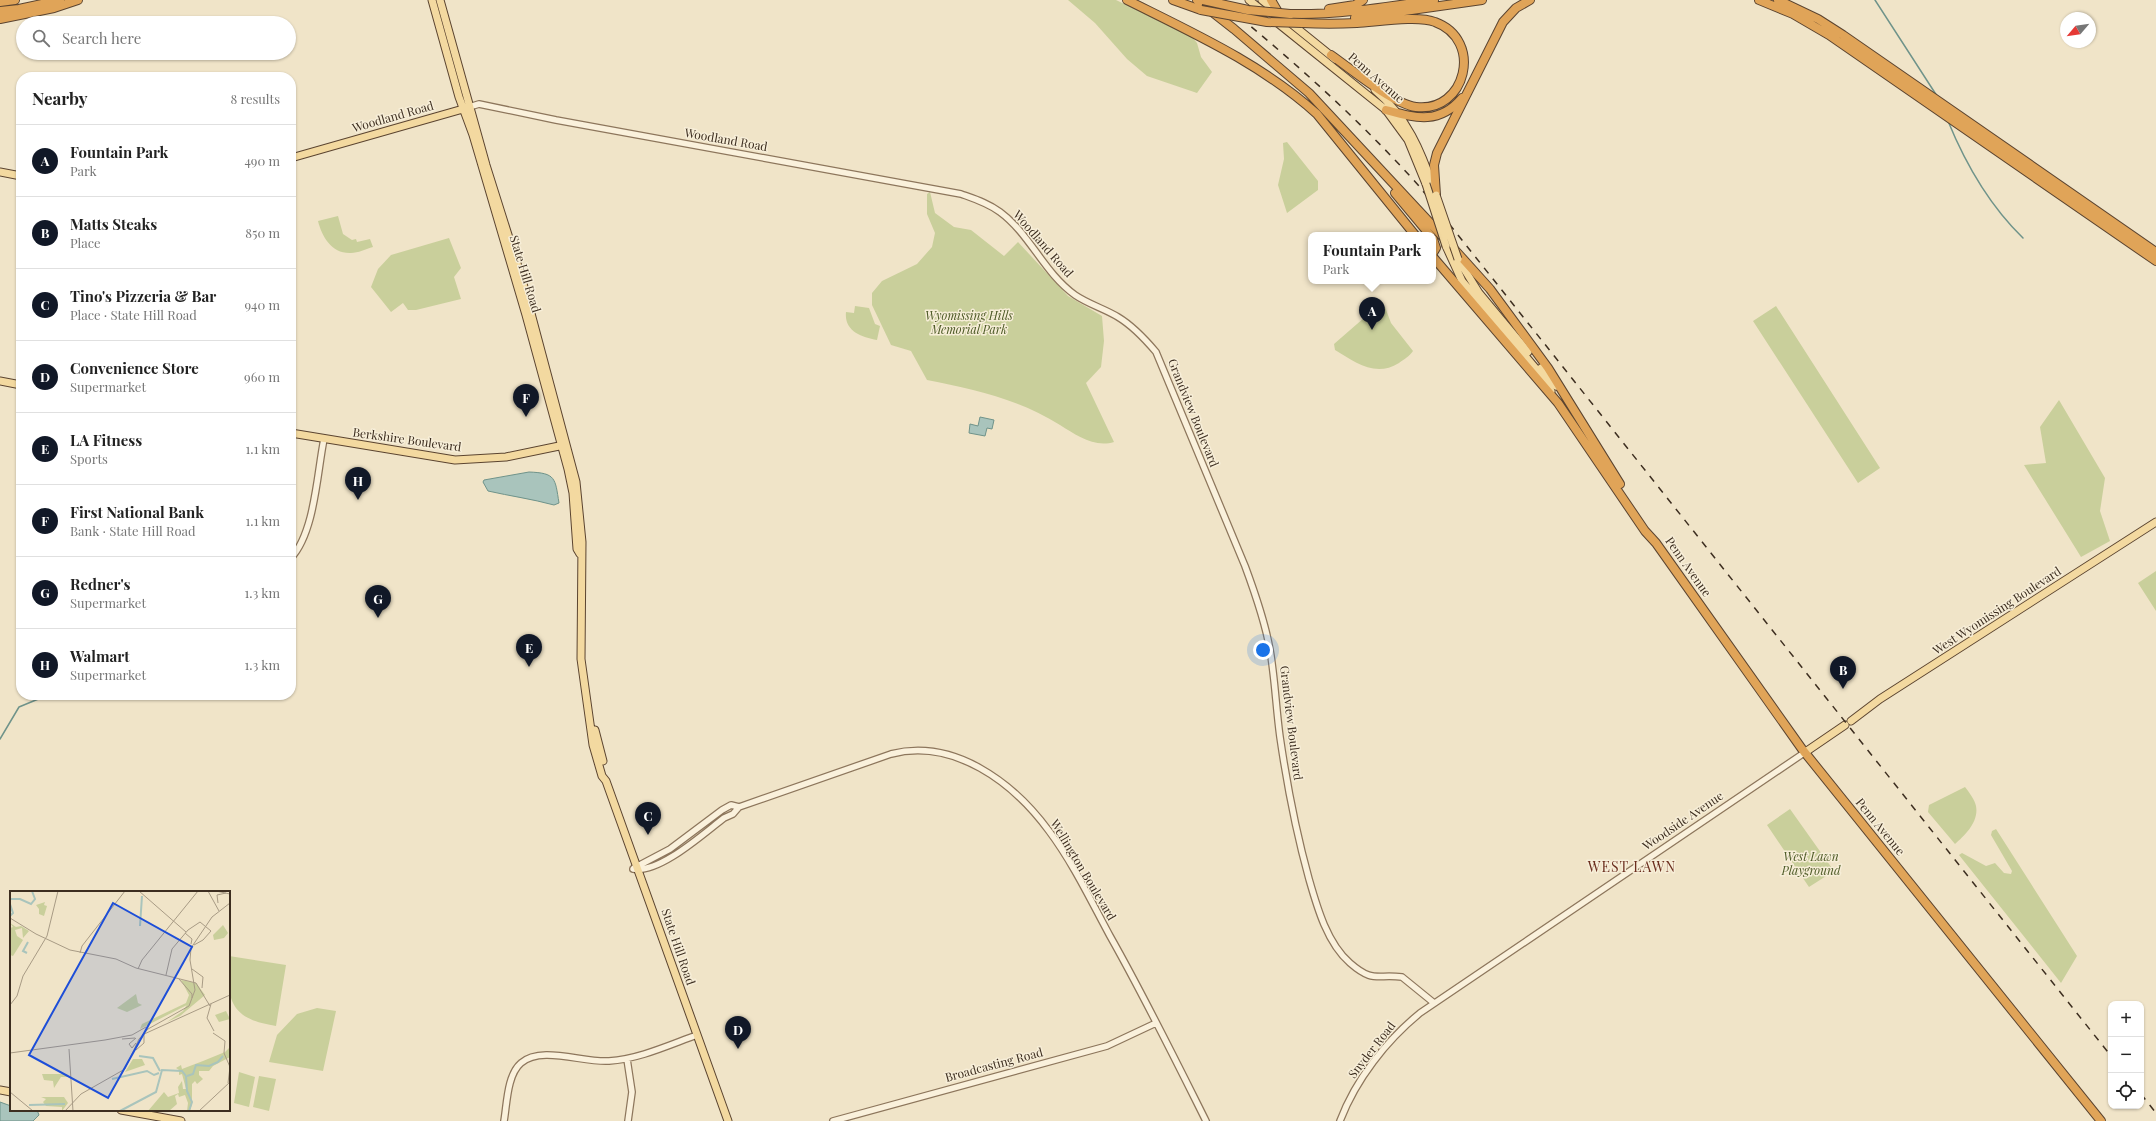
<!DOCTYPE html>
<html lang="en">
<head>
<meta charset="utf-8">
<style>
  :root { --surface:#fff; --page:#f6f6f6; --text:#222; --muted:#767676; --line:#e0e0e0; --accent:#111827 }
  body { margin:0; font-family:"Playfair Display",serif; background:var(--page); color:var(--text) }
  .controls { position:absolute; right:12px; bottom:12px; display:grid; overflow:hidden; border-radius:8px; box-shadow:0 1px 3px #0004 }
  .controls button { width:36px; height:36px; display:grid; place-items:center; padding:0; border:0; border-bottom:1px solid var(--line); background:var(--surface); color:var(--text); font:20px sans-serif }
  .compass { position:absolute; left:2060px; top:12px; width:36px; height:36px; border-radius:50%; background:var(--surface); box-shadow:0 1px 3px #0004; rotate:241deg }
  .you { position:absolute; left:1263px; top:650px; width:14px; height:14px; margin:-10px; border:3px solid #fff; border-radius:50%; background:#1a73e8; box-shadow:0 0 0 6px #1a73e833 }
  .badge { display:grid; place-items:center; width:26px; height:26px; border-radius:50%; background:var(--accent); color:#fff; font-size:13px; font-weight:700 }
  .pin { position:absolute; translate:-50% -33px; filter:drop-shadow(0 1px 2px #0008) }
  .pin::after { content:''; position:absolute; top:21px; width:14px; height:12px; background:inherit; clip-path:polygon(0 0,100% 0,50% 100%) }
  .popup { position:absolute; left:1308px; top:232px; width:128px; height:52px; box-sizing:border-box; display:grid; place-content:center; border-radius:8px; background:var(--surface); filter:drop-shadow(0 1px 3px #0005); font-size:13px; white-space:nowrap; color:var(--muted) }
  .popup b { font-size:15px; color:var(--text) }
  .popup::after { content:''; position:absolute; left:50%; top:100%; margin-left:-8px; border:8px solid transparent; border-top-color:var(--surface) }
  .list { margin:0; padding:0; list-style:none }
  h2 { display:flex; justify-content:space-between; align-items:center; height:52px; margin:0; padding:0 16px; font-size:17px }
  h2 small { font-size:13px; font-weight:400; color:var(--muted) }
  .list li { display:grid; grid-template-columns:26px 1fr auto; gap:12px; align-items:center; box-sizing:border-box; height:72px; padding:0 16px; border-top:1px solid var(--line) }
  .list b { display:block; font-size:15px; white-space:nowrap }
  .list p { margin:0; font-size:13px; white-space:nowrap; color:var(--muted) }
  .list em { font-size:13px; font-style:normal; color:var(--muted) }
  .icon { flex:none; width:22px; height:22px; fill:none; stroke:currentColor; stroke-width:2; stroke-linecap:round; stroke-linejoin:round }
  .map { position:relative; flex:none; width:2156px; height:1121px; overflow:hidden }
  .search { position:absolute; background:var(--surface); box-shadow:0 1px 3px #0004; left:16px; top:16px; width:280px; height:44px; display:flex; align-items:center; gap:10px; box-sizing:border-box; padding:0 14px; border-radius:22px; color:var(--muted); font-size:15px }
  .panel { position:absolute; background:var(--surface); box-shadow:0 1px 3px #0004; left:16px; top:72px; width:280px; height:628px; border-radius:16px }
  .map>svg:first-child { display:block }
</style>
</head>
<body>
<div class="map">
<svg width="2156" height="1121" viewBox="0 0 2156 1121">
  <rect width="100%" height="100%" fill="#f0e4c8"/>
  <path fill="#c9cf9b" d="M1068,0h48l76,37 5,6 4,14 11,15 -15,21 -50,-17 -20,-17 -32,-36z
    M1287,142l31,39v9l-31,23 -9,-28 6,-26 -1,-16z
    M930,192l5,21 19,14 17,3 33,26 14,-14 50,54 34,20 2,25 -3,26 -15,16 28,59c-20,6 -38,-7 -54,-17 -41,-26 -87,-36 -133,-45l-16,-29 -20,-6 -19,-40v-12l10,-12 35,-17 15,-17 3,-14 -8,-19v-20z
    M338,216l5,18 9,6 4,-1 1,3 13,-3 3,8c-7,2 -15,6 -22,6 -19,1 -29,-16 -33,-32z
    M449,238l12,30 -7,9 7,22 -45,11h-8l-5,-7 -12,9 -20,-25 7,-18 13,-14z
    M1380,304l5,3 6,16 22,28c-3,5 -10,9 -14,12 -24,15 -44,-1 -64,-13l-1,-6z
    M855,306l14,2 6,16 5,2 -3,14c-16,-3 -33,-9 -31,-28l8,1z
    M1776,306l104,162 -22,15 -105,-162z
    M2059,400l46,78 -5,33 10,30 -29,16 -57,-92 22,-2 -6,-36z
    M2156,571v40l-18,-28z
    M1965,787c4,5 10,13 11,19 3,16 -11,29 -21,38l-27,-32 1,-7z
    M1790,809l44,62 -25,16 -42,-62z
    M1996,829l81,127 -16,27 -102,-128 3,-2 24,13 9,-3 9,10 7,1 1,-3 -21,-36 1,-4z
    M229,956l57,9 -10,61c-46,-7 -50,-26 -47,-70z
    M317,1008l19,3 -13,60 -54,-9 8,-27 20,-21z
    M239,1072l16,5 -6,30 -15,-4z
    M259,1076l17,3 -7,32 -16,-4z"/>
  <path fill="#a9c4bc" stroke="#6f938a" d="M980,417l14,3 -2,9 -5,-1 -2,8 -16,-3 1,-9 8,2z
    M529,472c27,1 26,6 30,31l-5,2c-22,-6 -44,-9 -66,-14l-5,-9 1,-2z
    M0,1102l11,4v4h26l2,5 -6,6h-33z"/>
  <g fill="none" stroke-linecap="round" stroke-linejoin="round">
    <path stroke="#6f938a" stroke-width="1.5" d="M1875,0l62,96
      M1948,121c18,44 41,84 75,117
      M0,739l19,-32 29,-12"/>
    <defs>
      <path id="minor" d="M466,108l13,-4 77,16 405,74c14,5 27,9 39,18 30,22 44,61 75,83 13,9 30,14 43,22 15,9 27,22 38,35l89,214c10,27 20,55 25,84 5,29 6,58 10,87 7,48 16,95 29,142 8,28 18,64 41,84 23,20 26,11 52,14l32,26
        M291,558c24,-26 26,-85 33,-119
        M634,868l36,-19 52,-39 9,-5 8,2
        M633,869c26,5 70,-35 91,-51l9,-4 6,-7 152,-53c63,-16 122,28 158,77 24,32 42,70 61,105 34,60 65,123 96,185
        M627,1059l5,33 -4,29
        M504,1121c3,-17 3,-46 17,-58 20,-18 62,0 88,-2 30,-2 60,-16 88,-26
        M833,1121l274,-75 49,-23
        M1340,1121c16,-42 46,-80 80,-108l384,-260"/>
      <path id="major" d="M432,0l27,97 14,38 53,180 42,154 5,24 4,56 3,5
        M440,0l46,165 35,111 55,206 6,60 -1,117 12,86 9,31 4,5 122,340
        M1249,0l137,110 22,30 18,44
        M1262,0l73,59
        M1375,90c32,27 46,61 59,99
        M291,158l172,-49
        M0,172l21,4
        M1446,246l16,35 75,89 14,21
        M1458,259l21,34 49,59
        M1541,368l15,18
        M0,381l21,4
        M291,433l164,27 51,-3 58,-12
        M1851,721l29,-22 276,-177
        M595,730l8,31
        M1804,753l41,-28
        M0,1090l11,2
        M121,1110l60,11"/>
      <path id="highway" d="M1127,0c66,33 135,64 190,114l98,121
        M1173,0l28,10
        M1197,0l37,29 75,64 136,146
        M1271,0l7,12
        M1759,0l34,14 36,21 327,226
        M1778,0l40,19 25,16 313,217
        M0,2l15,-2
        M1329,9l26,-4 8,-5
        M0,11l19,-2 41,-9
        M1290,14c49,1 96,-7 144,-14
        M1355,18l127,-18
        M0,19l54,-11 24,-8
        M1302,23c18,1 36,1 55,0 19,-1 61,-8 78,-1 49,18 31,91 -19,85 -23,-3 -65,-38 -85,-52
        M1386,110c30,8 53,15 76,-12
        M1395,193l35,42
        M1436,195l-2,-30 3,-12 66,-131 13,-14 14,-8
        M1433,239l3,9 -3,5
        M1454,249l36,40 58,79 72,116
        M1433,257l125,146 87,128 11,12 146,206 299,372"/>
    </defs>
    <use href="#minor" stroke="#8d765c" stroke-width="8"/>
    <use href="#major" stroke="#5b4430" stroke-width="9"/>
    <use href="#highway" stroke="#5b4430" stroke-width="10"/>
    <use href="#minor" stroke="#faf1dc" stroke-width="5.5"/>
    <use href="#major" stroke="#f3d9a0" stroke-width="7"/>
    <use href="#highway" stroke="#e0a458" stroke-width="8"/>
    <path stroke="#3d2e20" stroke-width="1.5" stroke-dasharray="7 7" stroke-linecap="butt" d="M1219,0c71,58 139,118 200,186l692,870
      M2141,1094l15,19"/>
    <defs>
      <path id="major-bridge" d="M1426,184l20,62
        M1436,195l22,64"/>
      <path id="highway-bridge" d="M1203,0l45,10 42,4
        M1201,10l66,12 35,1"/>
    </defs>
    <use href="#major-bridge" stroke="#5b4430" stroke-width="9" stroke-linecap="butt"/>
    <use href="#highway-bridge" stroke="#5b4430" stroke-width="10" stroke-linecap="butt"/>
    <use href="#major-bridge" stroke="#f3d9a0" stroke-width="7"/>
    <use href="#highway-bridge" stroke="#e0a458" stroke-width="8"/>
  </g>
  <g text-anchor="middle" stroke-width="3" stroke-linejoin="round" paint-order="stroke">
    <g font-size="12" fill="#3d2e20" stroke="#f7eed8">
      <text transform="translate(1376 78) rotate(41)" y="4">Penn Avenue</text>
      <text transform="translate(393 117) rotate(-16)" y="4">Woodland Road</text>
      <text transform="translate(726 140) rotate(10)" y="4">Woodland Road</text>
      <text transform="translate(1043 244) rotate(49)" y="4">Woodland Road</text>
      <text transform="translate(525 274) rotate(73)" y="4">State Hill Road</text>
      <text transform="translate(1193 413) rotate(68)" y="4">Grandview Boulevard</text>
      <text transform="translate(407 440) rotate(8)" y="4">Berkshire Boulevard</text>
      <text transform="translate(1688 567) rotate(55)" y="4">Penn Avenue</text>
      <text transform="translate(1997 611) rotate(-33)" y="4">West Wyomissing Boulevard</text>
      <text transform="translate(1291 723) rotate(83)" y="4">Grandview Boulevard</text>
      <text transform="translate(1683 821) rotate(-34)" y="4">Woodside Avenue</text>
      <text transform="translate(1880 827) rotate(51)" y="4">Penn Avenue</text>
      <text transform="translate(1083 870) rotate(59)" y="4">Wellington Boulevard</text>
      <text transform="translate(678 947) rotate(71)" y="4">State Hill Road</text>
      <text transform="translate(1372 1050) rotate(-52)" y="4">Snyder Road</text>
      <text transform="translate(994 1065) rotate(-15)" y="4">Broadcasting Road</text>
    </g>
    <g font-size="12" font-style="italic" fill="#4d5a26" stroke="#f7eed8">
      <text x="969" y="320">Wyomissing Hills<tspan x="969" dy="14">Memorial Park</tspan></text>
      <text x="1811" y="861">West Lawn<tspan x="1811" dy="14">Playground</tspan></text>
    </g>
    <g font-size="14" letter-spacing="1" fill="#6b2e1e" stroke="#f7eed8">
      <text x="1632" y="872">WEST LAWN</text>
    </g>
  </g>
  <g transform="translate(10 891)">
    <rect width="220" height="220" fill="#f0e4c8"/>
    <path d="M35,11l-1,3 3,1 -3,10 -5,-2v-5l-3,-4zM0,32l6,4 5,-1 8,5 -6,7 -1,-10 -7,2 2,6 6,4 -10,16 -3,-1v-27l3,-1zM213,34l5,8 -4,5 -10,2 -1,-5zM171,89l15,3 9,12 -25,21 -13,6 16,-11 7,-11 -3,5 -47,24 2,-5 44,-21 3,-8zM126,103l2,9 4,2 -15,7 -10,-4zM216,120l4,8 -11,3 -4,-7zM220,156v10l-17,9 -4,5h-10v4l4,4 -6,5 -2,-3 -3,3v20l-2,7h-3l1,-8 -3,-8 -6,2 -1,-3 -3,2 2,8 -8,7h-21l16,-19 4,5 11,-4 -1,-6 4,-6 1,8h3l-4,-15 -3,1v-5l-3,-2 5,-3 1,4 21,-8 22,-9zM123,168h9l3,6 -20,7zM32,183h25l1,3h-7l-7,11 -1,-7 -9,-1zM31,206h23l4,6 -6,8v-4l-16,-1 -3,-4 3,-3z" fill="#c9cf9b"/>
    <path fill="none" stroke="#a9c4bc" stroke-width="2" d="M0,8h10l11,5 4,-5 -3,-8M0,13l3,9 -3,3M130,35l2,-30M17,62l-4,-2 5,-9M129,165l14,2 7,13M176,185l1,15 5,11 -3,9M177,185l6,-2 3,-9 13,1 9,-4 5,-6M102,188l35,-8 7,4 5,-2M19,214l36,-1M110,220l36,-19 6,-22 20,1 4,5"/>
    <path fill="none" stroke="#a89b85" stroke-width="1" d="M129,0l47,41M198,0l11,20M206,0l14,3M208,12l-1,-8 9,-2M0,27l26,16 34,16 46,9 20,9 60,15 14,23M175,42l7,6 -1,5M184,54l9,-5 8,-9M70,62l2,-7 43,-55M128,78l4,-9 56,-69M182,78l11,8 -1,11M156,84l6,-26 16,-19 12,-8 11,9M169,88l13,15v4M201,113l-4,14 7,13M0,114l7,-9 6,-20 24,-40 11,-45M203,142l12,8 -1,12 6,14 -2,16M132,144l88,-40M126,147l-7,6 3,4 4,-5M112,148l13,-1M59,158l4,62M126,159l8,-7v-9M0,162l95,-13 27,-5 14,-8M0,201l23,19M55,220l16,-17 44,-25 14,-30 9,-10 41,-23 6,-16 -5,-30 1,-12 21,-31 18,-14M189,220l31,-29"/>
    <path fill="#1d4ed8" fill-opacity="0.15" stroke="#1d4ed8" stroke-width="2" d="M103,12l79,44 -84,151 -79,-43z"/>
    <rect width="220" height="220" fill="none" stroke="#3d2e20" stroke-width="2"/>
  </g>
</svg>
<div class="controls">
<button>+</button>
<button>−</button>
<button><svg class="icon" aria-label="locate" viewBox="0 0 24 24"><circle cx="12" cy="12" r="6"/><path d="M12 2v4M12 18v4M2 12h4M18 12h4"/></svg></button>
</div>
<svg class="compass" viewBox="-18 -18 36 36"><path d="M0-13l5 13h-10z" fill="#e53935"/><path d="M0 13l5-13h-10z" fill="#767676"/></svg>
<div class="you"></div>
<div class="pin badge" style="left:1372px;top:330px">A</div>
<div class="popup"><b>Fountain Park</b>Park</div>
<div class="pin badge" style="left:1843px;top:689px">B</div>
<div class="pin badge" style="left:648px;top:835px">C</div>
<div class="pin badge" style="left:738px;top:1049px">D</div>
<div class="pin badge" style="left:529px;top:667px">E</div>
<div class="pin badge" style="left:526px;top:417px">F</div>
<div class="pin badge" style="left:378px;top:618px">G</div>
<div class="pin badge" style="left:358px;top:500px">H</div>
<div class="search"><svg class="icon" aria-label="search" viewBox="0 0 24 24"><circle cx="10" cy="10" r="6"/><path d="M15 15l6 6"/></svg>Search here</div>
<section class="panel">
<h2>Nearby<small>8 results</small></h2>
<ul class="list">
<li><span class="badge">A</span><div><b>Fountain Park</b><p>Park</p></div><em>490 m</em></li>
<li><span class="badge">B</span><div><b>Matts Steaks</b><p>Place</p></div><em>850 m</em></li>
<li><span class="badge">C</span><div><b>Tino's Pizzeria &amp; Bar</b><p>Place · State Hill Road</p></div><em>940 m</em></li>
<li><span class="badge">D</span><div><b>Convenience Store</b><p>Supermarket</p></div><em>960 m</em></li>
<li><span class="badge">E</span><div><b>LA Fitness</b><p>Sports</p></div><em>1.1 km</em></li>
<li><span class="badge">F</span><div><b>First National Bank</b><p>Bank · State Hill Road</p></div><em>1.1 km</em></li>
<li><span class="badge">G</span><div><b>Redner's</b><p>Supermarket</p></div><em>1.3 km</em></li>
<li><span class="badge">H</span><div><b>Walmart</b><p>Supermarket</p></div><em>1.3 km</em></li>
</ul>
</section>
</div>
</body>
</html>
